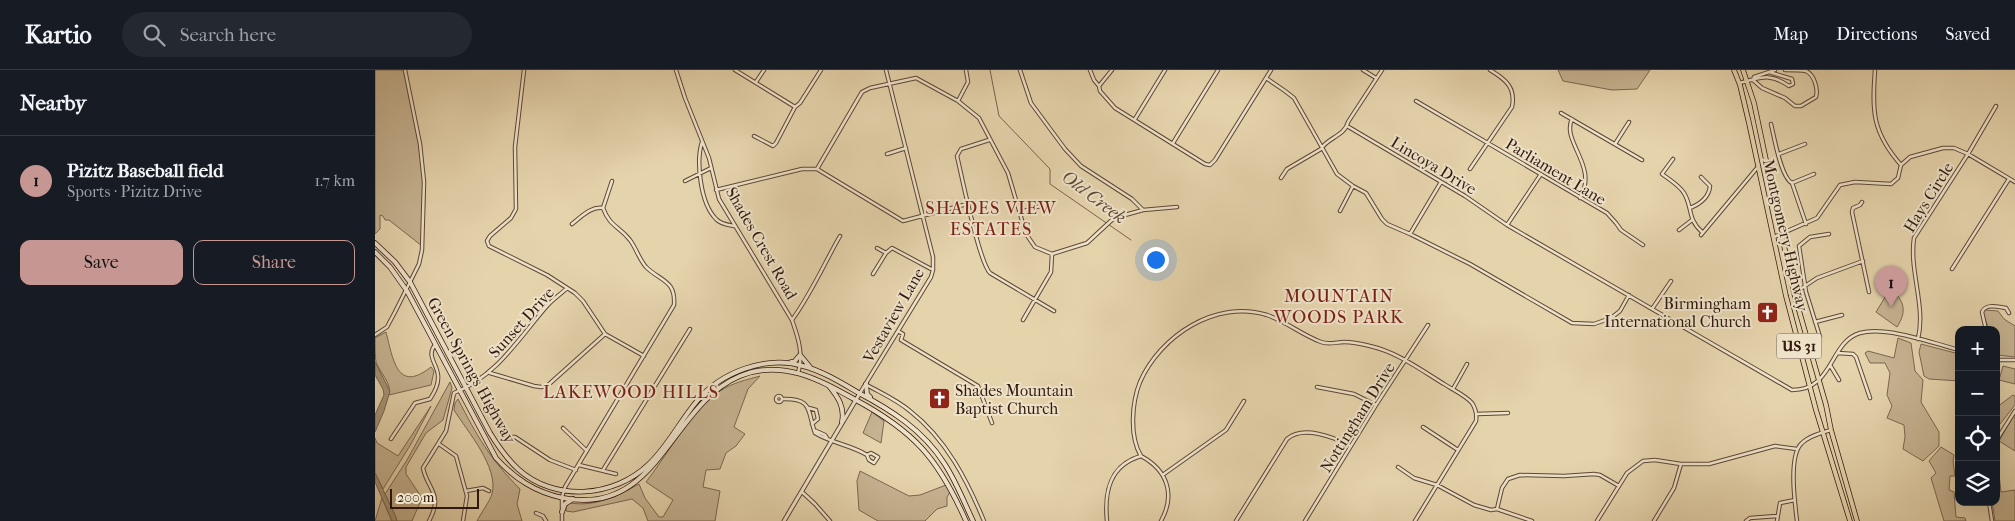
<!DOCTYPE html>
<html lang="en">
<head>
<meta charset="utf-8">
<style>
  :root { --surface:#171b24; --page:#242831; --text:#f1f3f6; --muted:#9ea1a6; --line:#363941; --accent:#c59692 }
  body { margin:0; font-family:"IM FELL French Canon",serif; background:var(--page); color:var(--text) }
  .controls { position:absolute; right:15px; bottom:15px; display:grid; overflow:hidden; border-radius:10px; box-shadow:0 5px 20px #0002 }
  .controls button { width:45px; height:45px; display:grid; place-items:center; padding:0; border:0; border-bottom:1px solid var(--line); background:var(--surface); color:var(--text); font:25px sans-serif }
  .scale { position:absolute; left:15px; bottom:12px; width:89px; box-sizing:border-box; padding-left:5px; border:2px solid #30180e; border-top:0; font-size:14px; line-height:18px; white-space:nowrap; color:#30180e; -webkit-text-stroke:4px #eee2c9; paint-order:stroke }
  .you { position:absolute; left:780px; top:189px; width:18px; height:18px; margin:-12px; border:4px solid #fff; border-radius:50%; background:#1a73e8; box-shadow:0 0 0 8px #1a73e833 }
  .badge { display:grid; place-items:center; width:32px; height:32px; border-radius:50%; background:var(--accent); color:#111; font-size:16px; font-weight:700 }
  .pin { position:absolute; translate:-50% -41px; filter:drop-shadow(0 1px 2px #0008) }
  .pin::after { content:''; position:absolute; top:26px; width:18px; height:15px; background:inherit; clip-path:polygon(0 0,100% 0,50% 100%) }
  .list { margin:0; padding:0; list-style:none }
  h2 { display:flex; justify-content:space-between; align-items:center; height:65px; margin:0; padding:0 20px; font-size:21px }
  h2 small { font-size:16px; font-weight:400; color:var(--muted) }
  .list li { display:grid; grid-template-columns:32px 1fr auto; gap:15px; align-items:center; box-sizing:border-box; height:90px; padding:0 20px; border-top:1px solid var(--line) }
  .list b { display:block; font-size:19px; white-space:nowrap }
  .list p { margin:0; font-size:16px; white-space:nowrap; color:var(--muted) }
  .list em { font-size:16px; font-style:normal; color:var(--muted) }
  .actions { display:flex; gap:10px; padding:15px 20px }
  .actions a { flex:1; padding:11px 0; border:1px solid var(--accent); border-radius:10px; text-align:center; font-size:18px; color:var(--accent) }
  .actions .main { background:var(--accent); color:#111 }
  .icon { flex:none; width:28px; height:28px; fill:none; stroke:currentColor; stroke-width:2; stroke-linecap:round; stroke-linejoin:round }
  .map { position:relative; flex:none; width:1640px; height:451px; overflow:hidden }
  header { display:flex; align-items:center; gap:30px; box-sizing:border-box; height:70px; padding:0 25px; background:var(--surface); border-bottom:1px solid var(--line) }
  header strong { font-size:24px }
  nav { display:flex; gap:28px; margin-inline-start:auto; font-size:18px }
  .search { width:350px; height:45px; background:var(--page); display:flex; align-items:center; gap:12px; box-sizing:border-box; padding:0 18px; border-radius:28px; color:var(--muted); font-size:19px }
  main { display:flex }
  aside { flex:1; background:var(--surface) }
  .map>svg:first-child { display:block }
</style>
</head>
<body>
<header>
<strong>Kartio</strong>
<div class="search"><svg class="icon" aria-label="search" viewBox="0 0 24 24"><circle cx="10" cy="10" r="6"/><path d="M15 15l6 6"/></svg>Search here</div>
<nav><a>Map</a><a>Directions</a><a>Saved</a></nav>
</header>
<main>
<aside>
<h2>Nearby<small></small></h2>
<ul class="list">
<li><span class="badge">1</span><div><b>Pizitz Baseball field</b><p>Sports · Pizitz Drive</p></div><em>1.7 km</em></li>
</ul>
<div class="actions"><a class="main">Save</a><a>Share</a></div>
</aside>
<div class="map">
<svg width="1640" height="451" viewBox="0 0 1640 451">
  <rect width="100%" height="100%" fill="#e5d3ac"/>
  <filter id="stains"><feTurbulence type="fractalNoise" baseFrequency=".004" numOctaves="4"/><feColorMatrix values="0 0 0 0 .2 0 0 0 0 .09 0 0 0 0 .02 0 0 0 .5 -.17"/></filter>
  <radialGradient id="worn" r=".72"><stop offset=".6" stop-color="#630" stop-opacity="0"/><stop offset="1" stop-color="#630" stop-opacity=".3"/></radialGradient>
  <path fill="#c6b391" stroke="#7b6650" d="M0,0h30c7,35 15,71 19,106 2,24 0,47 -2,70l-33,-26h-4l-2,-4 -3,-1v14l-5,5z
    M1183,0h92l-13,19 -25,1 -49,-9z
    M1515,219c15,11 17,23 7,38l-21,-15z
    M1610,240l13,1 6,8 11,7v31l-18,-2 -1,-25h-7l-6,-17z
    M11,262c7,27 11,62 45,35l3,4 -3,14 -42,10c3,-12 -9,-22 -13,-33 -1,-6 -1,-17 -1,-24z
    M1523,268l13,5 4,28 8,9 -2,22 18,30v14l-16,15 -20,-12 2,-12 -1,-12 -17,-7 5,-12 -5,-11 3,-22 -5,-10h-15l-5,-10 3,-2 26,7z
    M1546,274l38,10v27l-30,-2 -5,-3 -5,-24z
    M1628,296l12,3v15l-16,-4z
    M385,306l-12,13 -14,38 11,7 -9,12 -10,7 -6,16 -14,1 -3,17 17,4 -5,30h-67l-5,-13 -11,-9 -59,13 -7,-1v-4l4,-4c26,4 47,-7 69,-19l6,14 14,19h4l10,-17 -27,-18c21,-27 46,-72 74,-91 12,-8 26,-11 40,-15z
    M75,312l2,6 -9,32 -17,13 -20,34v7l16,24 -10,23h-15l-12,-27 22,-34z
    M1638,325l2,1v9l-19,24 1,-22z
    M83,329c19,37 32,60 62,90l-3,15 5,17h-45c3,-6 14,-22 15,-27 7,-27 -25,-63 -38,-84l1,-7z
    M56,336l-20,38 -28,45 -8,-16v-35l2,5 21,13z
    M497,342l12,9 -3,22 -18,-10z
    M1640,343v38l-16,-10z
    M1566,377l13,8 -1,6 2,15h-5l-1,14 5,2 2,25 9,1 1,3h-22l-13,-43 5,-5 -7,-12z
    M1621,378l5,44 14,-2v31h-20l-3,-19h4z
    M485,401l49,25 11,-1 26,-10 4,7 -3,5v9l-10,3 -12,12h-47l-19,-11 -2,-29z
    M7,428l10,23h-17z"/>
  <path fill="#a79376" stroke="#77624c" d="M0,292l15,29 -6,20 -9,21v-17l9,-20 -1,-6 -8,-14z
    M0,403l21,44 1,4h-5l-17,-39z"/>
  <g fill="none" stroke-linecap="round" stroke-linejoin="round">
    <path stroke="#77624c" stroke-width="1" d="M615,0l9,46 51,53v15l81,56"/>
    <defs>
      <path id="minor" d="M149,0l-9,77 1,62 -5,9 -21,18 -3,5 2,5 58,29 28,18 8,8 22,33 39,22
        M301,0l9,28 24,60 10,41 73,121c6,17 12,35 6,53
        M360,0l60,37
        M645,0l11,33 34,46 16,17 51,33 11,11
        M715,0l4,10 5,6 1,5 15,17 90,56 5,1 5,-5 56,-90
        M988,0l13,8
        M1500,0c-3,41 -3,62 26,95
        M891,8l19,13 9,7 43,76 16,12 13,7 16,26 5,5 23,10 60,30 102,59 22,1 17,-6 9,-7 9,-16
        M1378,10l9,8 23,10 10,8h6l15,-9c2,-7 -1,-22 -10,-26 -5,-1 -15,-1 -21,-1
        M1378,10l1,-3 21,-7
        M381,12l8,-12
        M1364,13c22,-5 30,-11 50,3l4,-2 -1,-5 -23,-7
        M724,16l13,-16
        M583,31l10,-19 -2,-12
        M1041,31l191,112 9,10 5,7 22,15
        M1186,43l81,47
        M760,49l30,-49
        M1197,49c-11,23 27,47 8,79
        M1396,54c3,12 10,54 21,59l14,41
        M972,56l118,70 42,29 285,165c42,0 37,-48 68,-57 26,-7 73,10 99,17
        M379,66l19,10 3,-3 19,-36 5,-4 21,-33
        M614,70l-28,9 -4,7c5,21 22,106 33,117l64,38
        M327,72c-6,19 -2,61 14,77 4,5 12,6 18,7
        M798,73l45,-73
        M1240,74l14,-22
        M512,84l19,-6
        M1404,84l26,-10
        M1298,89l-11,15c8,6 17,11 22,19 9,15 3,26 18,39
        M442,99l45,-77 8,-4 46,-10 42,23 21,17 29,55 18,61 9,13 17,7 35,-11 27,-25 29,-8 34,-3
        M1095,99l42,-62c4,-20 -7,-28 -22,-37
        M906,108l6,-9 34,-20c6,-11 24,-13 27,-27l34,-52
        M310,111l26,-13
        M1417,113l22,-9
        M341,120l86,-21h15l86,52 64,-17
        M1487,132l-2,3 -7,3 -1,4 17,80
        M228,138l9,-27
        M1315,138c10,-4 19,-10 20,-22l-9,-9
        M965,141l13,-25
        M646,142l19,-6
        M197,154c9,-7 19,-18 31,-16
        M1132,155l34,-51
        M1304,160l13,-10
        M1035,164l31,-52
        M1326,165l56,-67
        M1399,167l43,-19 23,-33 15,-3 36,2 7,-6 3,-13 9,-8 33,-9h11l14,6 47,28
        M502,178l9,5
        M1577,199l57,-90
        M498,204l13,-21 6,-5 41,22
        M1419,222l5,-2 18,-12 46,-17
        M1277,239l19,-28
        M417,250c19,-26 32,-56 48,-84
        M648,250l28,-48 1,-18
        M1440,252l27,-7
        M1611,260l-4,-18c4,-9 16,-5 24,-4l3,5
        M523,261l5,3 -2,6 77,46 14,37
        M0,265l12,-8 8,-15 24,-48 3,-14 2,-68 -4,-38 -15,-74
        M1445,267l-14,-45 -7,-46 11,-9 19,-3
        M1543,269c8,-33 -9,-68 -4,-101l54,-84 28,-48
        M1463,283l15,1 3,3 14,41
        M1621,290h19
        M1455,295l9,15
        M115,303l44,13 7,1 6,-1 58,-52
        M492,315c14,8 30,15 43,26 36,28 57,69 74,110
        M942,317l37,7 22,11
        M1078,319l14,-25
        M485,323l71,-116 2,-7v-13l-47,-187
        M401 329a3 3 0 1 1 6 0a3 3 0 1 1-6 0Z
        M407,329c31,-1 25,11 33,34 16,10 36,12 52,22l2,5 5,3 4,-6 -7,-4 -4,2
        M434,338l7,2 2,9 -6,5
        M1102,344l31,-1
        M1048,357l35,23
        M188,358l24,23
        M439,360l11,5 2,3
        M132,367h8l35,23 26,10
        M16,369l24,-36 15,-4c4,-6 8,-13 8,-20 2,-13 -13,-22 -3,-34
        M1621,371l19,-30
        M64,374l17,12 11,40 -4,25
        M766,386c-12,-20 -9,-54 -1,-74 20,-46 76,-83 127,-67 20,7 35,20 54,27 7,3 16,0 23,0 8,0 18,2 26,4 27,6 51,24 74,38 9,6 21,11 28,19 4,6 5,11 4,18l-61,100
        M204,395l37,9
        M1023,397l16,11 23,7 37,20 17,5 6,-1 35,12
        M228,400l87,-141
        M789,404l62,-44 18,-29
        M91,421l17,-3 6,3
        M427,422l13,12 15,17
        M1614,432l3,19
        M1122,439l5,-21 6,-9 12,-4 44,1 30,-2 6,1 19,11
        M161,443l7,3 3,5
        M54,451c15,-27 -2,-32 -6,-53l23,-37 8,-38c43,-17 64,-54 93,-87 6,-7 14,-12 20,-18
        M187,451v-24l3,-10 109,-182c2,-25 -14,-24 -28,-38 -7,-8 -10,-19 -16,-27 -11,-14 -20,-13 -27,-32
        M732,451c-3,-30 3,-56 34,-65 26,14 35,38 20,65
        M861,451l51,-82c16,-14 47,-2 63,7
        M930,451l71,-116 52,-80
        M1222,451l30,-48 16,-12 12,-1 26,4h28l66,-18 22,3
        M1279,451l20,-33 7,-24
        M1371,451l4,-3 27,-2
        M1402,451l3,-18 15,-3
        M1422,451c-2,-17 -9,-66 5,-78 7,-7 19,-10 29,-13"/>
      <path id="tertiary" d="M409,451l76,-128"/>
      <path id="secondary" d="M0,173l20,19 15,20 80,151c8,13 16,25 28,36 36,33 96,29 131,-5 19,-18 31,-43 48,-63 24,-29 69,-46 106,-35 19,5 37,16 54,26 34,18 66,38 87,71 12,18 20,39 29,58
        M0,182l15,15 17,24 89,167c19,21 39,34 67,40 96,19 107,-93 177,-122 42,-17 78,3 114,23 60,32 84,59 112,122
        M416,292h3l6,-7 10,12
        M491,314l1,10 3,3
        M454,316c9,11 16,21 13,36
        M187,442l3,-8 8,-5"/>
      <path id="primary" d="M1359,0l6,15 9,38 37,173 30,114 34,111
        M1368,0l11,33 40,190 32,112 5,25 26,91"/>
    </defs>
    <use href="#minor" stroke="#5d4736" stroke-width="4.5"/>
    <use href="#tertiary" stroke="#5d4736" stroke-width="5"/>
    <use href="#secondary" stroke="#30180e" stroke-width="5.5"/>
    <use href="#primary" stroke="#30180e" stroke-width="5.5"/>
    <use href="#minor" stroke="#eee2c9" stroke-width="2.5"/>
    <use href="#tertiary" stroke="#eee2c9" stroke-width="3"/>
    <use href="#secondary" stroke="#eee2c9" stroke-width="4"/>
    <use href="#primary" stroke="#e5d3ac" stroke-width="4"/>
  </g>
  <defs>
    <symbol id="church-square" viewBox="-11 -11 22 22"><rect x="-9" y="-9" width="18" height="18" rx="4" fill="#8f2418" stroke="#eee2c9"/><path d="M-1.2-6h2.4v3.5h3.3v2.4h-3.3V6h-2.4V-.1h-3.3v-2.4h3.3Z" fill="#fff"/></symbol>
  </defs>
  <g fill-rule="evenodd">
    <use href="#church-square" x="1380" y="230" width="25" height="25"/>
    <use href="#church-square" x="552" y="316" width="25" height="25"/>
  </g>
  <g text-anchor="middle" stroke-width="4" stroke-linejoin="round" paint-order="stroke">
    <rect fill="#eee2c9" stroke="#695546" stroke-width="1" x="1401.5" y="263.5" width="45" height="25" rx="4"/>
    <g font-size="15" font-weight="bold" fill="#30180e">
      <text x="1424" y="281">US 31</text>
    </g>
    <g font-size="16" fill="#30180e" stroke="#eee2c9">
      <text transform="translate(1059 95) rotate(31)" y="6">Lincoya Drive</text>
      <text transform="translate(1181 101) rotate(31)" y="6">Parliament Lane</text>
      <text transform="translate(1553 127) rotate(-58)" y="6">Hays Circle</text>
      <text transform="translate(1411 165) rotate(77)" y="6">Montgomery Highway</text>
      <text transform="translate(387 173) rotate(60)" y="6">Shades Crest Road</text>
      <text transform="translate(518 245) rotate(-60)" y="6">Vestaview Lane</text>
      <text transform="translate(146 252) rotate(-48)" y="6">Sunset Drive</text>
      <text transform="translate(97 300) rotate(61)" y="6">Green Springs Highway</text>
      <text transform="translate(982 347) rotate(-58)" y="6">Nottingham Drive</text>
    </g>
    <g font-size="16" fill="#30180e" stroke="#eee2c9" text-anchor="end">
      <text x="1376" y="239">Birmingham<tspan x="1376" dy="18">International Church</tspan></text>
      <text x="580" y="326" text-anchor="start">Shades Mountain<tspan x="580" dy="18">Baptist Church</tspan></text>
    </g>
    <g font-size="18" font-style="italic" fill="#604938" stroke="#eee2c9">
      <text transform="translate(719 127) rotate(37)" y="6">Old Creek</text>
    </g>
    <g font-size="18" letter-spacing="1" fill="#7a1f14" stroke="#eee2c9">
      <text x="616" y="144">SHADES VIEW<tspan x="616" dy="21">ESTATES</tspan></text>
      <text x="964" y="232">MOUNTAIN<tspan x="964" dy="21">WOODS PARK</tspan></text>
      <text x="256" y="328">LAKEWOOD HILLS</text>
    </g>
  </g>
  <rect width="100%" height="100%" filter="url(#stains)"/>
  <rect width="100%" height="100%" fill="url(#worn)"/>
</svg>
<div class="controls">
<button>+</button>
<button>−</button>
<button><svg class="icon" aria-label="locate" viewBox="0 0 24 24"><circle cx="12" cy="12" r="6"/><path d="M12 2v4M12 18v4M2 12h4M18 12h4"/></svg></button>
<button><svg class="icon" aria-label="layers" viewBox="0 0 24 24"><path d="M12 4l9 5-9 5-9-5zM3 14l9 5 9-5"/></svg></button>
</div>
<div class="scale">200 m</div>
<div class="you"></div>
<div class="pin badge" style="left:1516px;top:237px">1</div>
</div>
</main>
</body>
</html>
